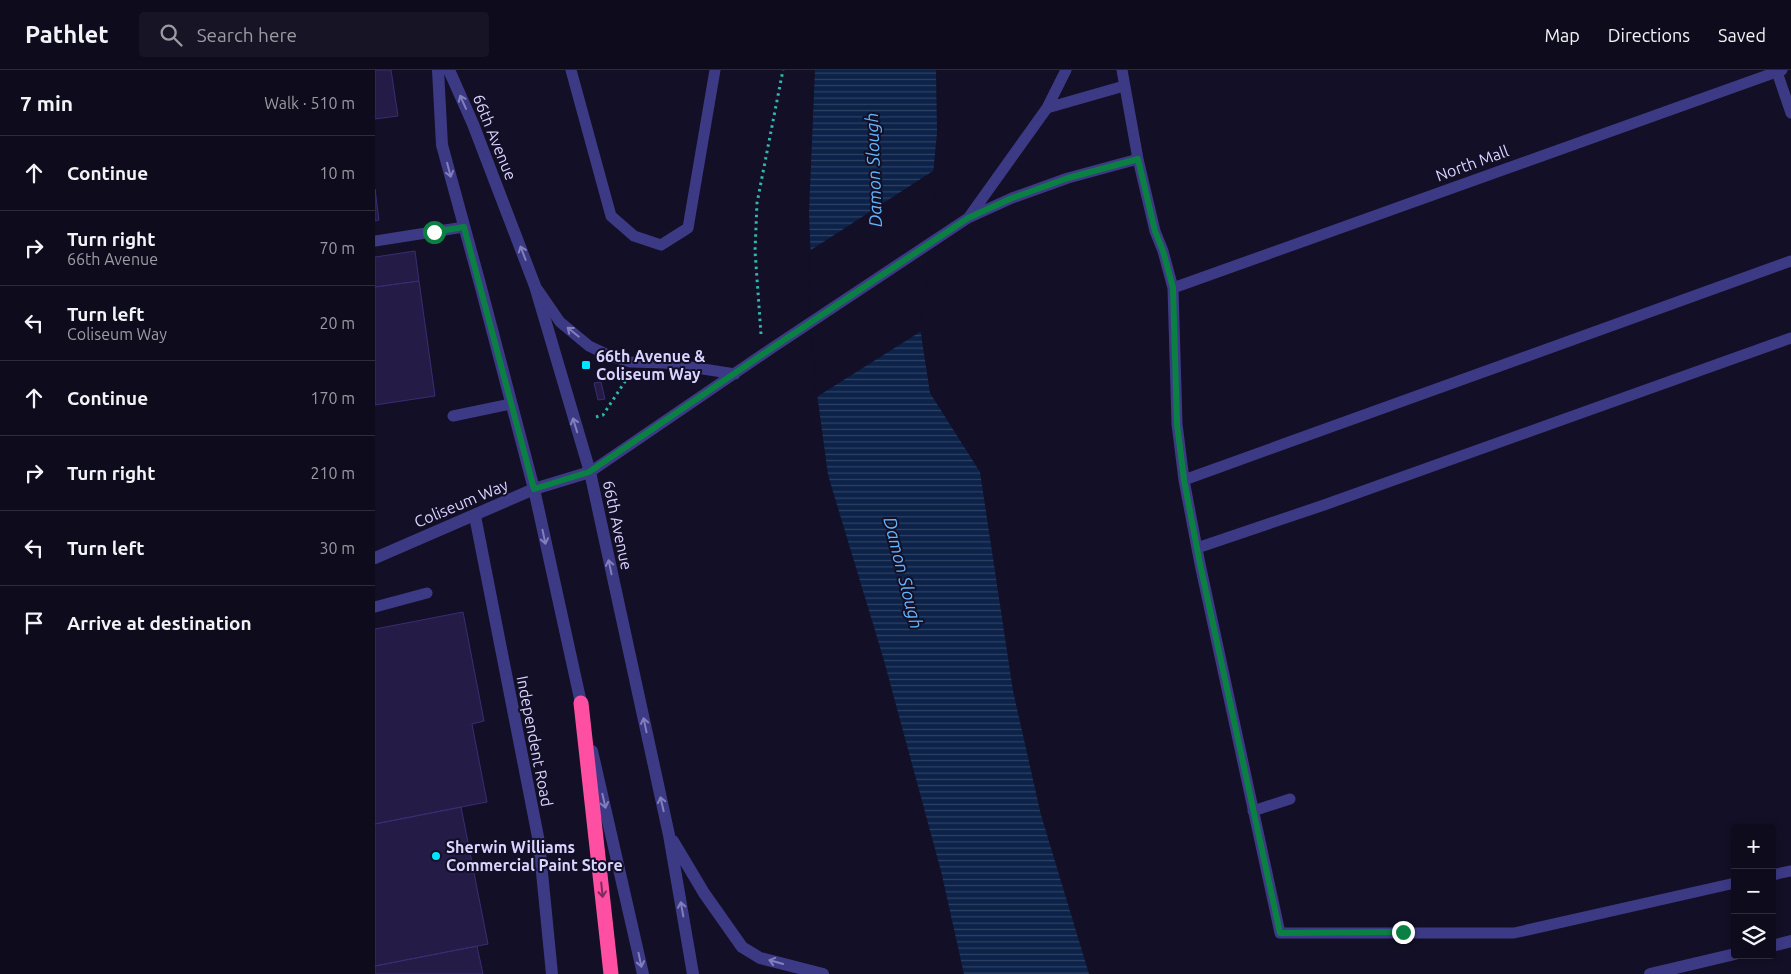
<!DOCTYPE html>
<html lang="en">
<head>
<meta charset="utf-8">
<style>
  :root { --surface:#0e0b1c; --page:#171425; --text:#f1f3f6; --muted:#9b9ba3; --line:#2e2b3b }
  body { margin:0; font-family:Ubuntu,sans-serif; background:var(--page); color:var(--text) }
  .controls { position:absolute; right:15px; bottom:15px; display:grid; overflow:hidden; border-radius:5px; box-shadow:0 2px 8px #0003 }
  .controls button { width:45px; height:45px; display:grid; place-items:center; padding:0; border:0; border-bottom:1px solid var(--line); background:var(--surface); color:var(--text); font:25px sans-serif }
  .stop { position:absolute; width:15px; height:15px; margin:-11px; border:4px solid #0b8043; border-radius:50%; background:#fff }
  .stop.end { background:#0b8043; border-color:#fff; box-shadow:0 1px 5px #0008 }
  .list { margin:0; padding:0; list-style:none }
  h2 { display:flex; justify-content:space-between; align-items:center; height:65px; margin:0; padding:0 20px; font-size:21px }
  h2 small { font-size:16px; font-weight:400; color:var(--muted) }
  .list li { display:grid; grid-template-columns:32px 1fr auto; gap:15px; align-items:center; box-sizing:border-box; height:75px; padding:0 20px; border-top:1px solid var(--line) }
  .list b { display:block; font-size:19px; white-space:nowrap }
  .list p { margin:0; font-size:16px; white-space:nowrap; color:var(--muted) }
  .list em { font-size:16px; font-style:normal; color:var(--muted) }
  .icon { flex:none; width:28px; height:28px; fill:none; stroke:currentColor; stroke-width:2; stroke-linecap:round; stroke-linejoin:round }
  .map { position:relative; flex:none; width:1416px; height:904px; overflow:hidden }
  header { display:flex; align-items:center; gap:30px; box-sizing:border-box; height:70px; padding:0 25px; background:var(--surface); border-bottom:1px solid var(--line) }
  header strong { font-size:24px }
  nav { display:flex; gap:28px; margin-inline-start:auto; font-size:18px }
  .search { width:350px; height:45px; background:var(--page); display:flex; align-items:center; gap:12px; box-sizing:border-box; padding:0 18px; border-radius:5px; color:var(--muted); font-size:19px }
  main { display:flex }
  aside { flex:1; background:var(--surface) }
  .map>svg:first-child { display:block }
</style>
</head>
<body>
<header>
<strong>Pathlet</strong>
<div class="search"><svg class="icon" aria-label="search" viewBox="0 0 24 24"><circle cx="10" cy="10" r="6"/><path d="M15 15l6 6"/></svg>Search here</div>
<nav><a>Map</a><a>Directions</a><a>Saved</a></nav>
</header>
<main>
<aside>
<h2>7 min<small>Walk · 510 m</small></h2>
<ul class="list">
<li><svg class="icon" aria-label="ahead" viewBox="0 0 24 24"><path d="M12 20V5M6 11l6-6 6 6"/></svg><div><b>Continue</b></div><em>10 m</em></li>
<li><svg class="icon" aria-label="right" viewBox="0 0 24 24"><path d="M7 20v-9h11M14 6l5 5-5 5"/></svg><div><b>Turn right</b><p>66th Avenue</p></div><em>70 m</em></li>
<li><svg class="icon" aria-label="left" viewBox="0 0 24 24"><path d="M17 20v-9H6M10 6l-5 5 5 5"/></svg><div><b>Turn left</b><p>Coliseum Way</p></div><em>20 m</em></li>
<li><svg class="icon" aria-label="ahead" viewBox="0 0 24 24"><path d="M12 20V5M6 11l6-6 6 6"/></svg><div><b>Continue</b></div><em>170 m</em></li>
<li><svg class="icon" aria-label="right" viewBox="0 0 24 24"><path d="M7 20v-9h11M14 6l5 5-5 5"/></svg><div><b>Turn right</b></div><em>210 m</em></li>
<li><svg class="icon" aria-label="left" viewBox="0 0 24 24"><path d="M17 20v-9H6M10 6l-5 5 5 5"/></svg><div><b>Turn left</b></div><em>30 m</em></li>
<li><svg class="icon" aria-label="arrive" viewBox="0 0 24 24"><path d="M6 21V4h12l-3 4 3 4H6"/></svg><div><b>Arrive at destination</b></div></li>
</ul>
</aside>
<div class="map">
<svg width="1416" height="904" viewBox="0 0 1416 904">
  <defs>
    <pattern id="water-rules" width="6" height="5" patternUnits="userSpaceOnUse" patternTransform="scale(1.25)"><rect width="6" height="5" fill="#0c2248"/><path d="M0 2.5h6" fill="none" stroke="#2f4163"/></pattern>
  </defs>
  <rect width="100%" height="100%" fill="#130f26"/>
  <path fill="url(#water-rules)" d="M440,0h121l1,63 -18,188 11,72 50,79 33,219 28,124 48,159h-125l-23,-103 -58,-214 -55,-182 -12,-89 -7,-174z"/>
  <path fill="#130f26" d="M561,99l-14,152 1,9 -108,68 -7,-146z"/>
  <path fill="#241b47" stroke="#3b2d73" d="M0,0h16l7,46 -23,3z
    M0,119l4,31 -4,1z
    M40,181l4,30 -44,6v-30z
    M44,211l16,115 -60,9v-118z
    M226,312l4,17 -7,1 -4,-17z
    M88,542l21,109 -12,3 15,78 -112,22v-195z
    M86,737l27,137 -113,22v-142z
    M102,876l6,28h-108v-8z"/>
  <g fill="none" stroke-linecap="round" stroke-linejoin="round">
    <path stroke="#2fb8b0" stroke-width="3" stroke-dasharray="2.5 4" stroke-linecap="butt" d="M386,264l-6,-83 2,-48 26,-133
      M221,347l7,-2 23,-35"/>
    <path stroke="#3d3a85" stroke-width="11" d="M196,0l40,146 23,20 27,9 27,-17 27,-158
      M747,0l16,89 17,72 8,20 10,37 4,136 7,56 16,84 80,369h234l221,-50
      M1402,2l14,41
      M672,38l77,-22
      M594,147l78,-109 19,-38
      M0,171l89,-14
      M798,218l609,-218
      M163,220l22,32 29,24 21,10 20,6 35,1 70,11
      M78,346l58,-12
      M215,402l182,-124 196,-130 44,-20 56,-20 70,-19
      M809,410l607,-219
      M822,478l127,-43 467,-167
      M0,537l52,-14
      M878,741l37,-12
      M1397,805l19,-4"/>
    <path stroke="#3d3a85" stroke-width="12" d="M100,446l64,326 13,132"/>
    <path stroke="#3d3a85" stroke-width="12" d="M63,0l4,75 38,139 54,205 49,223
      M74,0l24,54 62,162 55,186 79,363 24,139
      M0,488l159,-69 56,-17
      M217,681l51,223
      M298,771l31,52 38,54 18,11 63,16
      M1397,876l19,-5
      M1275,904l85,-20"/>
    <path stroke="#ff4fa3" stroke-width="15" d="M206,633l30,271"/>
  </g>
  <defs><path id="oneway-shaft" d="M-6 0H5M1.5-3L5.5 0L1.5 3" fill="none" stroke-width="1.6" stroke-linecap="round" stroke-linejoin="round" transform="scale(1.25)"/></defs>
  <g stroke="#837fbc">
    <use href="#oneway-shaft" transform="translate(88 32) rotate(-114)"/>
    <use href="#oneway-shaft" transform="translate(74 100) rotate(75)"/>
    <use href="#oneway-shaft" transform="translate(148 183) rotate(-111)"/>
    <use href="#oneway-shaft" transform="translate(198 262) rotate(-141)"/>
    <use href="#oneway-shaft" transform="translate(200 355) rotate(-107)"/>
    <use href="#oneway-shaft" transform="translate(169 467) rotate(78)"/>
    <use href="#oneway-shaft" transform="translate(235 497) rotate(-102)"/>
    <use href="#oneway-shaft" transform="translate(270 655) rotate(-102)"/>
    <use href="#oneway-shaft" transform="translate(229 731) rotate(77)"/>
    <use href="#oneway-shaft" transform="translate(287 734) rotate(-103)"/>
    <use href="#oneway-shaft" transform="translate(307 839) rotate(-100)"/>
    <use href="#oneway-shaft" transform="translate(265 890) rotate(78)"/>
    <use href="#oneway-shaft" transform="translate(401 892) rotate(-164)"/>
  </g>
  <use stroke="#7d2c5e" href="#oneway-shaft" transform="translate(227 820) rotate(84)"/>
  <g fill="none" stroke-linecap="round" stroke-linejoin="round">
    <path stroke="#0b8043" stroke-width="6" d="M59,162l30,-5 70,262 55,-17 183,-124 196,-130 44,-20 56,-20 70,-19 17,72 8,20 10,37 4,136 7,56 16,84 80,369 123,-1"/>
  </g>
  <g fill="#00e5ff" stroke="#130f26" stroke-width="2">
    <rect x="206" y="290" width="10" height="10" rx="2.5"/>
    <circle cx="61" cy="786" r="5"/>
  </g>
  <g text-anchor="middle" stroke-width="4" stroke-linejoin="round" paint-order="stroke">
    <g font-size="16" fill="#d9d4ff" stroke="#130f26">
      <text transform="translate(120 67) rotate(68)" y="6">66th Avenue</text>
      <text transform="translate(1097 93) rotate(-20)" y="6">North Mall</text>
      <text transform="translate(86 433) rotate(-23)" y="6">Coliseum Way</text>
      <text transform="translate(243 455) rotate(78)" y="6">66th Avenue</text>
      <text transform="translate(160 671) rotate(79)" y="6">Independent Road</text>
    </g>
    <g font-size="16" font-weight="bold" fill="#d9d4ff" stroke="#130f26" text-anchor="start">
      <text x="221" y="292">66th Avenue &amp;<tspan x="221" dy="18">Coliseum Way</tspan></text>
      <text x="71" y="783">Sherwin Williams<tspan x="71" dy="18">Commercial Paint Store</tspan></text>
    </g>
    <g font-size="18" font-style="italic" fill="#62b6ff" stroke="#130f26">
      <text transform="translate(499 100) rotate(-92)" y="6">Damon Slough</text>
      <text transform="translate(528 503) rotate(76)" y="6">Damon Slough</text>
    </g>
  </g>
</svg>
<div class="controls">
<button>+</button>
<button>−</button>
<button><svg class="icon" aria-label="layers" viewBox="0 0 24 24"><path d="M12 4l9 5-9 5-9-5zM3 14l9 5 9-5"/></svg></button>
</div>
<div class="stop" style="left:59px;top:162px"></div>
<div class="stop end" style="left:1028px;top:862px"></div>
</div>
</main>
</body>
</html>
